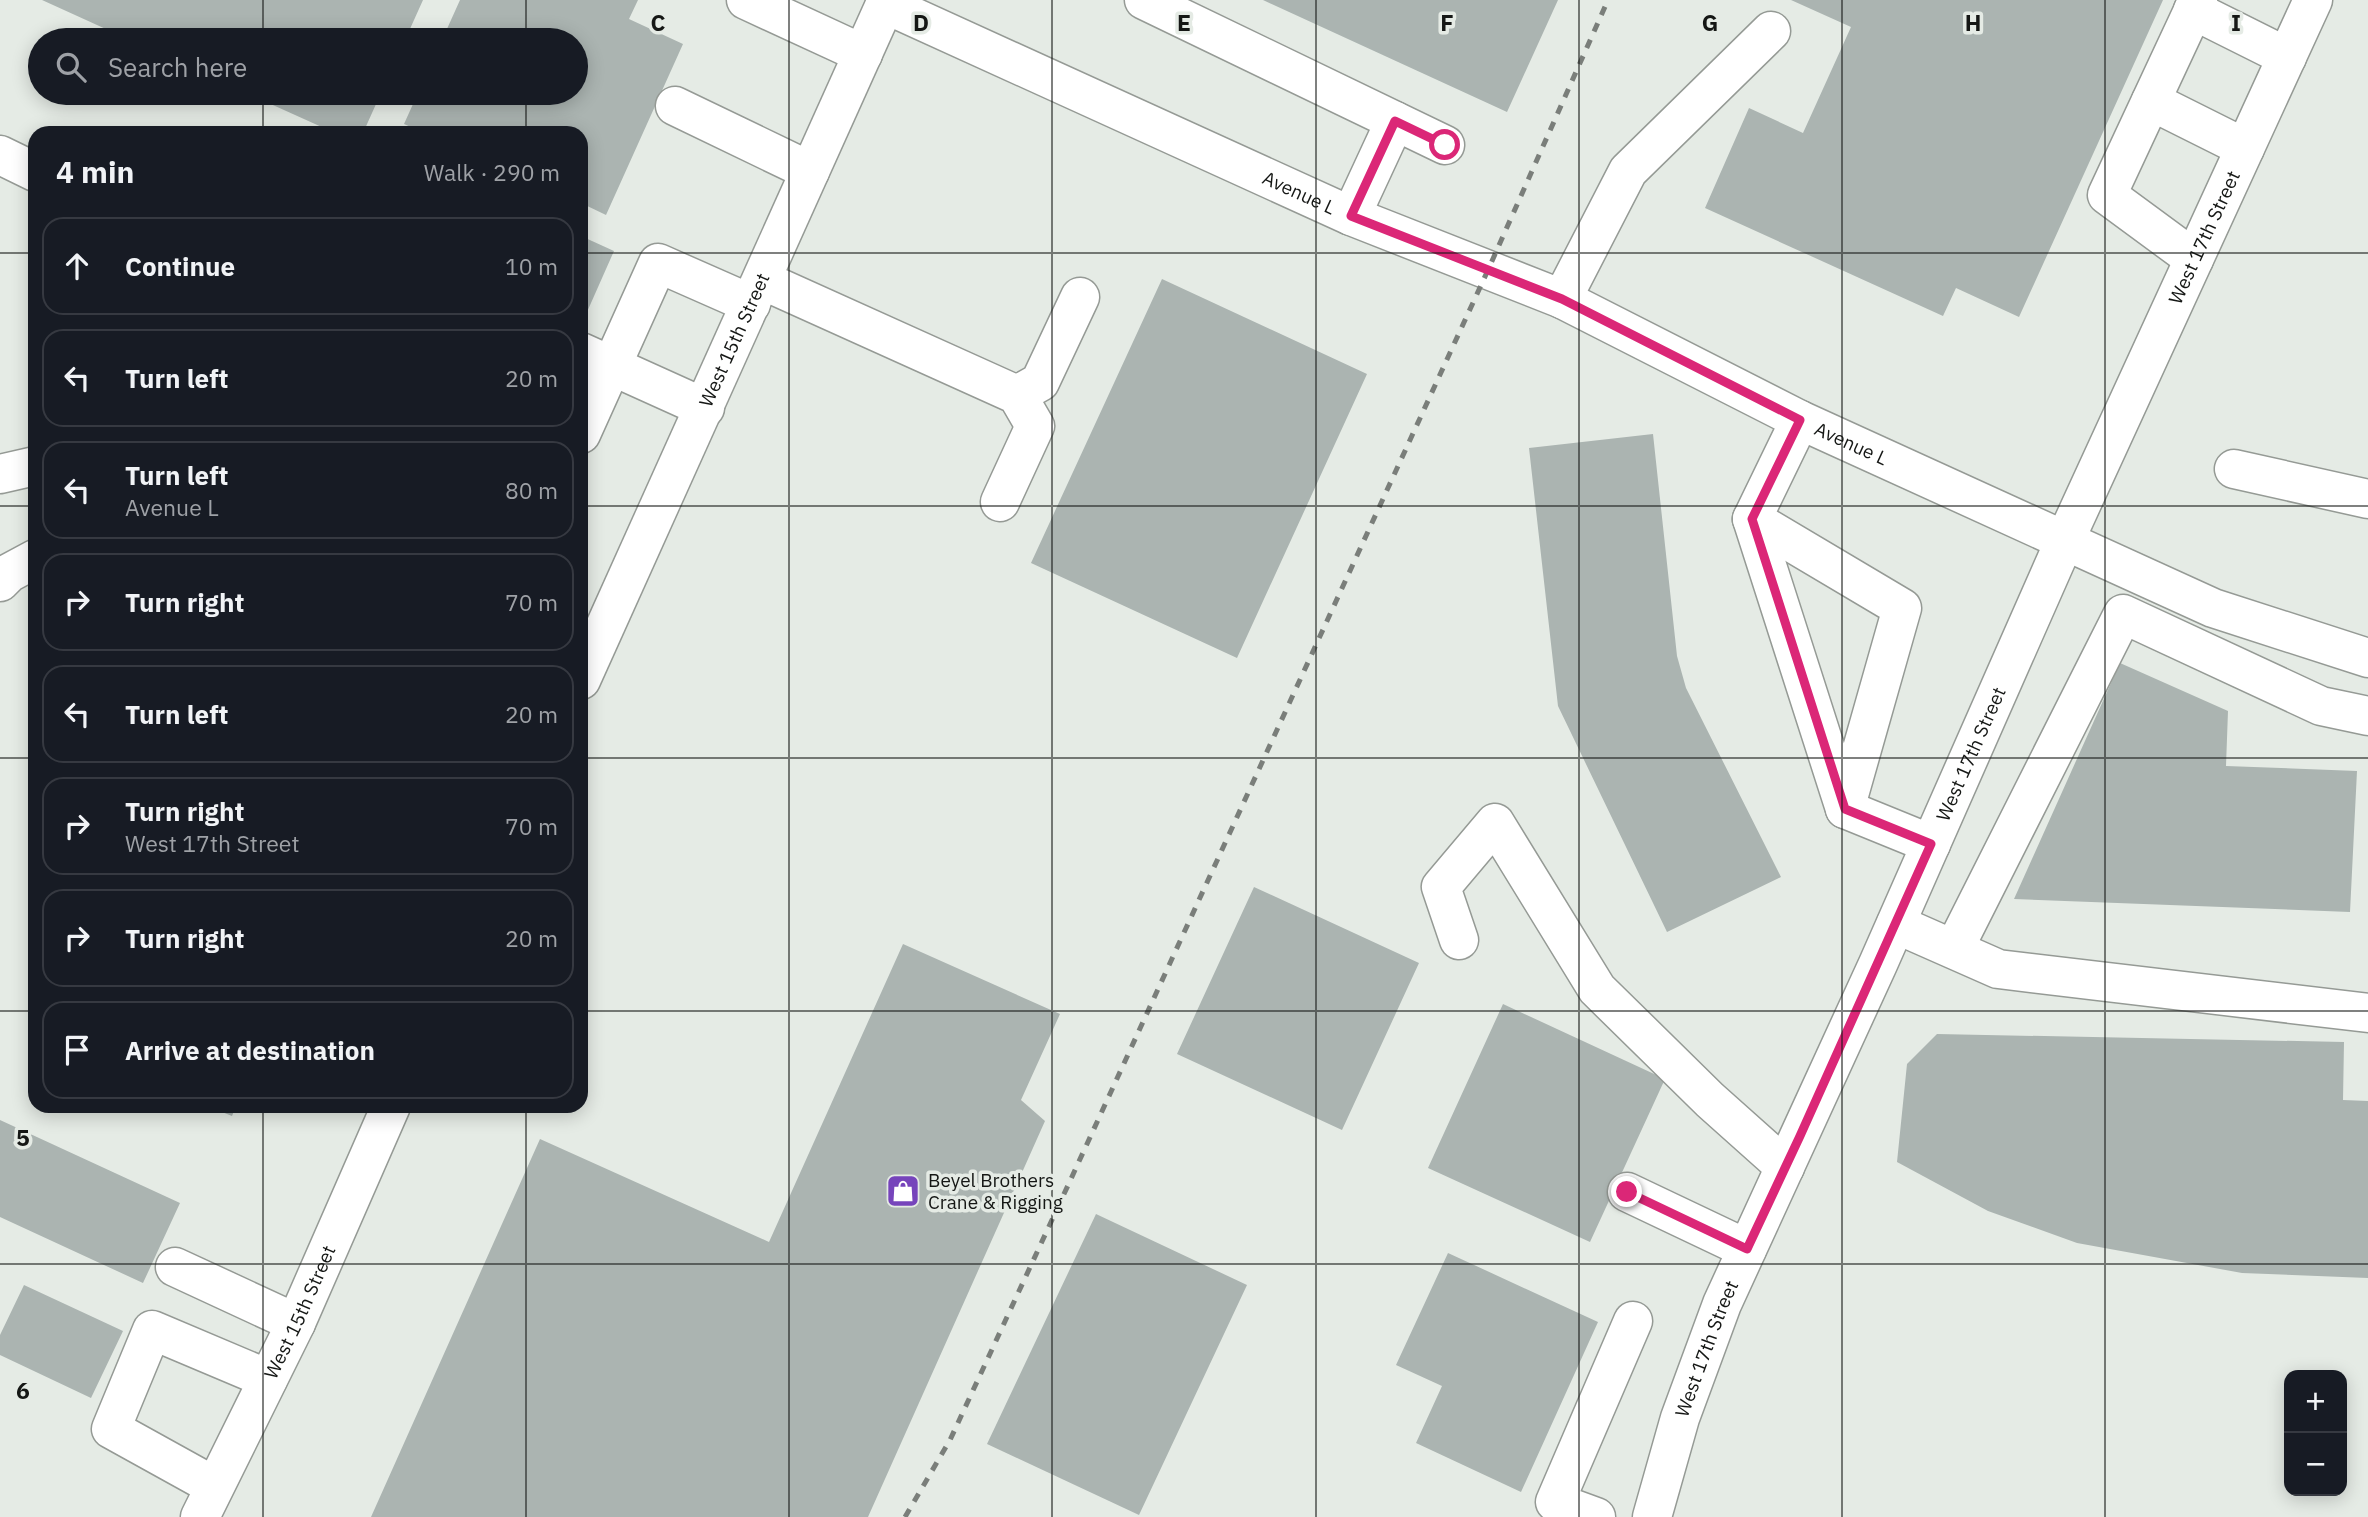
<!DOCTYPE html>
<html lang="en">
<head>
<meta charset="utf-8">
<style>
  :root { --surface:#171b24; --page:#20242c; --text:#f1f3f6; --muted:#9ea1a6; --line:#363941 }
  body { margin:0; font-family:"IBM Plex Sans",sans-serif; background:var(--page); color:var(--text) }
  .controls { position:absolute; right:21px; bottom:21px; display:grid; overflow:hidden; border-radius:14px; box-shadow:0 4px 18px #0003 }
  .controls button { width:63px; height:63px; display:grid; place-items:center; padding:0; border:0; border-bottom:2px solid var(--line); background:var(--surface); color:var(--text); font:35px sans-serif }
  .stop { position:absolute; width:21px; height:21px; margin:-16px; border:5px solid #db2777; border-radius:50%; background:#fff }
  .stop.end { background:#db2777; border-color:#fff; box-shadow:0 2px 7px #0008 }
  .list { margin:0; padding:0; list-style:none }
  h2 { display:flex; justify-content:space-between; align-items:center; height:91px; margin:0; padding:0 28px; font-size:30px }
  h2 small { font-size:23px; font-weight:400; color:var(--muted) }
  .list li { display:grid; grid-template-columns:46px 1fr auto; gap:21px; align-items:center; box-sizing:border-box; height:98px; margin:0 14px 14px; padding:0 14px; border:2px solid var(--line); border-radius:21px }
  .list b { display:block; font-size:26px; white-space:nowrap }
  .list p { margin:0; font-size:23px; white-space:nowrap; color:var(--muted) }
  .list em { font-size:23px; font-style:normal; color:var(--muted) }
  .icon { flex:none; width:38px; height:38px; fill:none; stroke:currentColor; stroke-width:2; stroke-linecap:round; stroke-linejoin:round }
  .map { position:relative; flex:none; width:2368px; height:1517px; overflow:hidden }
  .search { position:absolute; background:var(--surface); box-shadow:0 4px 18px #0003; left:28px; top:28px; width:560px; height:77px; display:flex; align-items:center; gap:18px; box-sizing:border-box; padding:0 24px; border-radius:38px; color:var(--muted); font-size:26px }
  .panel { position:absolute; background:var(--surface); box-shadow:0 4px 18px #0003; left:28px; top:126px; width:560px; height:987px; border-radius:21px }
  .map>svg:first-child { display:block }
</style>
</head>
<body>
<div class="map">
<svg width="2368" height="1517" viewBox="0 0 2368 1517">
  <rect width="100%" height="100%" fill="#e5ebe5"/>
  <path fill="#abb4b1" d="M42,0h381l-18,40h-275z
    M460,0h178l-9,19 54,25 -77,171 -25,-12v-70h-157l-20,-9 14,-31h158v-53h-134z
    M1263,0h295l-51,112z
    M1791,0h372l-144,317 -63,-29 -13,28 -238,-108 44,-100 54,25 48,-106z
    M246,93h135l-18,40h-28z
    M581,236l33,15 -27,61 -6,-3z
    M1162,279l205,95 -130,284 -206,-95z
    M1653,434l24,222 9,32 95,189 -114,55 -109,-226 -29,-258z
    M2120,663l108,48 -2,55 131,5 -7,141 -336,-13z
    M1254,887l165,76 -77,167 -165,-76z
    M903,944l157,70 -39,86 24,21 -177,396h-497l169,-378 229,103z
    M1503,1004l162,75 -75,163 -162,-74z
    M1937,1034l407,8 -1,58 25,1v177l-126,-5 -165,-30 -89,-32 -91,-49 10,-98z
    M207,1106h29l-4,10z
    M0,1120l180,83 -37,80 -143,-66z
    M1096,1214l151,71 -108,230 -152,-71z
    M1448,1253l150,69 -77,170 -105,-49 26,-57 -46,-21z
    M24,1285l99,46 -32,67 -91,-43v-20z"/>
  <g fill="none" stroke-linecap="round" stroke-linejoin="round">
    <defs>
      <g id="minor">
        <path d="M746,0l117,54"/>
        <path d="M1144,0l301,145"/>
        <path id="s1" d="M885,4l466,212 211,83 238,121 413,188 155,50"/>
        <path d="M2193,10l94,47"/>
        <path d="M2151,101l94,47"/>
        <path d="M675,106l135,65"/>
        <path d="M0,155l35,17"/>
        <path d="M1351,216l44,-95"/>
        <path d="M2194,259l-87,-64 91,-195"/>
        <path d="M762,280l255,115 18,31 -35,76"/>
        <path d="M1562,299l66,-128 143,-140"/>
        <path d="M581,352l124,56"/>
        <path d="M1017,395l23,-13 40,-85"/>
        <path d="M1800,420l-48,99 93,290 86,35"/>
        <path d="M581,434l77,-171 93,41"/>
        <path d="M2234,469l134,30"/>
        <path d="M0,474l35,-8"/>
        <path d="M1752,519l150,89 -57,201"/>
        <path d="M0,582l9,-9 26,-14"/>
        <path id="s2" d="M581,680l306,-680"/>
        <path d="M1896,924l102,45 370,44"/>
        <path d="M1459,940l-18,-53 54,-64 102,166 113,111 75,67"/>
        <path d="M1954,949l169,-335 198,92 47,10"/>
        <path d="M1627,1192l120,57"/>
        <path d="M175,1267l121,56"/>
        <path d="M214,1486l-103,-57 41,-99 116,49"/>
        <path id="s3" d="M200,1517l96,-194 95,-217"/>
        <path d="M1596,1517l-41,-15 78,-181"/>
        <path id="s4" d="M1652,1517l28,-99 42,-114 156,-340 187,-424 248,-540"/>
      </g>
    </defs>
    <use href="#minor" stroke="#959a95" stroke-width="41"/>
    <use href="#minor" stroke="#fff" stroke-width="38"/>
    <path stroke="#7a7e7a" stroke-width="5" stroke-dasharray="9 9" stroke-linecap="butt" d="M905,1517l45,-77 120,-259 418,-911 120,-270"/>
  </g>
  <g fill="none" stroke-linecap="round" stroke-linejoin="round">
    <path stroke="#db2777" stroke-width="9" d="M1445,145l-50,-24 -44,95 211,83 238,121 -48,99 93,290 86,35 -131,292 -53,113 -120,-57"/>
  </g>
  <path fill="none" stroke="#151715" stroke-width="2" stroke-opacity="0.55" d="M263,0v40M526,0v40M789,0v1517M1052,0v1517M1316,0v1517M1579,0v1517M1842,0v1517M2105,0v1517M263,93v40M526,93v40M0,253h35M581,253h1787M0,506h35M581,506h1787M0,758h35M581,758h1787M0,1011h35M581,1011h1787M263,1106v411M526,1106v411M0,1264h2368"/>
  <defs>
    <symbol id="shop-square" viewBox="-11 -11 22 22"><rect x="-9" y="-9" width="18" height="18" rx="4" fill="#7644bb" stroke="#e5ebe5"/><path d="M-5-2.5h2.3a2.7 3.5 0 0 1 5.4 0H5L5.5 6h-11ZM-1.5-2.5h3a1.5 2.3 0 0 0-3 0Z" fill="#fff"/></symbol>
  </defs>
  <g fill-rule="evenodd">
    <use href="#shop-square" x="884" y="1172" width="38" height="38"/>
  </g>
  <g text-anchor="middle" stroke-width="7" stroke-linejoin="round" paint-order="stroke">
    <g font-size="19" fill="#151715" stroke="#e5ebe5">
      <text dy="7" stroke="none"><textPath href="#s1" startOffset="455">Avenue L</textPath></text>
      <text dy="7" stroke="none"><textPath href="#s4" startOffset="1395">West 17th Street</textPath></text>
      <text dy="7" stroke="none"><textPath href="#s2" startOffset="373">West 15th Street</textPath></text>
      <text dy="7" stroke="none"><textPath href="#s1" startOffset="1062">Avenue L</textPath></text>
      <text dy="7" stroke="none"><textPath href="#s4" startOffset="828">West 17th Street</textPath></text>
      <text dy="7" stroke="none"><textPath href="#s3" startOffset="228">West 15th Street</textPath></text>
      <text dy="7" stroke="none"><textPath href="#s4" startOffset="177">West 17th Street</textPath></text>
    </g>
    <g font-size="19" fill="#151715" stroke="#e5ebe5" text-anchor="start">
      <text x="928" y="1187">Beyel Brothers<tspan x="928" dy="22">Crane &amp; Rigging</tspan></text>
    </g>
  </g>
  <g font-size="23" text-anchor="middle" font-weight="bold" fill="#151715" stroke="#e5ebe5" stroke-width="7" stroke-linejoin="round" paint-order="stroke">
    <text x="658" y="31">C</text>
    <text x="921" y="31">D</text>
    <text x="1184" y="31">E</text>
    <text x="1447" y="31">F</text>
    <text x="1710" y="31">G</text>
    <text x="1973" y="31">H</text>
    <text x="2236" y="31">I</text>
    <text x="23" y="1146">5</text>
    <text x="23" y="1399">6</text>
  </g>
</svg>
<div class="controls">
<button>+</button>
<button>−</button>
</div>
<div class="stop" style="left:1445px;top:145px"></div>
<div class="stop end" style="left:1627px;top:1192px"></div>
<div class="search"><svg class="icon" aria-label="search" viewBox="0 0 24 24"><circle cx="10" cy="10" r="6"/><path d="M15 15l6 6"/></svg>Search here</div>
<section class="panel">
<h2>4 min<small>Walk · 290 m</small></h2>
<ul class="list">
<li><svg class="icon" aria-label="ahead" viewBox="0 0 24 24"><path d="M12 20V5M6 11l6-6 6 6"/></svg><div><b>Continue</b></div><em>10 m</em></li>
<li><svg class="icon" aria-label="left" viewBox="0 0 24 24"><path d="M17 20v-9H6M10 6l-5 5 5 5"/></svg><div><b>Turn left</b></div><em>20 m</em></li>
<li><svg class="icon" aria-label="left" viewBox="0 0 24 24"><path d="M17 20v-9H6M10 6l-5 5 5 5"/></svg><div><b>Turn left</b><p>Avenue L</p></div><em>80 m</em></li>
<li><svg class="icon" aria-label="right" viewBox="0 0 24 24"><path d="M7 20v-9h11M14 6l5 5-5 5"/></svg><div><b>Turn right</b></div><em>70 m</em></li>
<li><svg class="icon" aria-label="left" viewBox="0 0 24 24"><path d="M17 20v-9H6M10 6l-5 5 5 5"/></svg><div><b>Turn left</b></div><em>20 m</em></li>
<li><svg class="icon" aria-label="right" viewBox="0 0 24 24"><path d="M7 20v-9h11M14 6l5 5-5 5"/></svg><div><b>Turn right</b><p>West 17th Street</p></div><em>70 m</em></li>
<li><svg class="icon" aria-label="right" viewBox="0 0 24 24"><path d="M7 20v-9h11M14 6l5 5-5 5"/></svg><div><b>Turn right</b></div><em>20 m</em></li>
<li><svg class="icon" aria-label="arrive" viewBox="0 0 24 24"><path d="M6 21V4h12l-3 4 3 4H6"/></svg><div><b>Arrive at destination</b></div></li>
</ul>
</section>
</div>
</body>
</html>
